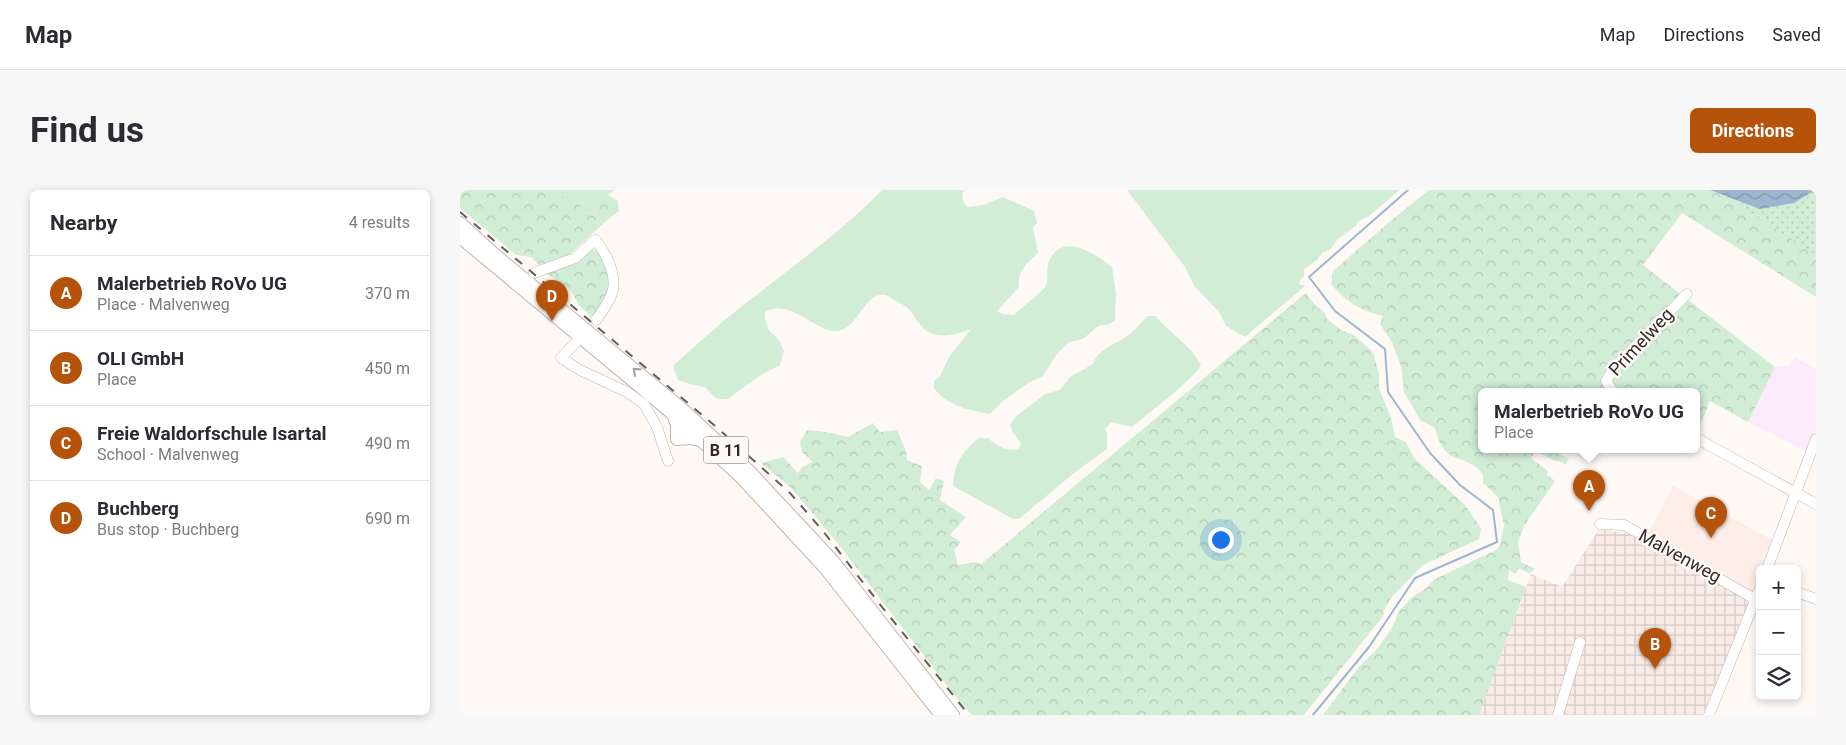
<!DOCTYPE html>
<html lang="en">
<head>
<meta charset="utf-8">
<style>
  :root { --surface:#fff; --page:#f7f7f7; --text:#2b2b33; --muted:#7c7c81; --line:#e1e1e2; --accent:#b45309 }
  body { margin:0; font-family:Roboto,sans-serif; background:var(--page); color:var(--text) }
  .controls { position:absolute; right:15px; bottom:15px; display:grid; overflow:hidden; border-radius:8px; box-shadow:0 2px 8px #0003 }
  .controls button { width:45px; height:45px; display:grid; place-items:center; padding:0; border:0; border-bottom:1px solid var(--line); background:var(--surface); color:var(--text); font:25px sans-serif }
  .you { position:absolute; left:760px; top:349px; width:18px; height:18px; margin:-12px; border:4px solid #fff; border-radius:50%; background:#1a73e8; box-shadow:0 0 0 8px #1a73e833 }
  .badge { display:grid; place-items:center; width:32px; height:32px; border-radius:50%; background:var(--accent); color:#fff; font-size:16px; font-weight:700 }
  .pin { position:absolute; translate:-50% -41px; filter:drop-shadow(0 1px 2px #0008) }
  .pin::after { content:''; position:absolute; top:26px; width:18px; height:15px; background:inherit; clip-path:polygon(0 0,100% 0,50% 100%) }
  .popup { position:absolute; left:1018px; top:198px; width:222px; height:65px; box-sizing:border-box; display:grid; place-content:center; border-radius:8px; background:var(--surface); filter:drop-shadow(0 1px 4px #0005); font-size:16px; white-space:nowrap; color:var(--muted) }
  .popup b { font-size:19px; color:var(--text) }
  .popup::after { content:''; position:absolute; left:50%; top:100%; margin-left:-10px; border:10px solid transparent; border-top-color:var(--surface) }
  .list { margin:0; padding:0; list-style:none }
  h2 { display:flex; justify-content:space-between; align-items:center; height:65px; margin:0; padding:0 20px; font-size:21px }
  h2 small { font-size:16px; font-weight:400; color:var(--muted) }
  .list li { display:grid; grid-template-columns:32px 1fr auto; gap:15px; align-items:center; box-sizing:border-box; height:75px; padding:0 20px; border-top:1px solid var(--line) }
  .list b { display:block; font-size:19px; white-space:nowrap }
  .list p { margin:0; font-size:16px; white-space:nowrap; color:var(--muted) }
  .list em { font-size:16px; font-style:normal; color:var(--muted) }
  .icon { flex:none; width:28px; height:28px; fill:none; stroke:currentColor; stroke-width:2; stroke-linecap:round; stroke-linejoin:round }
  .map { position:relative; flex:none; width:1356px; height:525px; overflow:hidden; border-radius:8px }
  header { display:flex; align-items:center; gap:30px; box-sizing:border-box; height:70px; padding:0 25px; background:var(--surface); border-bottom:1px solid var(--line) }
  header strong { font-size:24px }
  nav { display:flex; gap:28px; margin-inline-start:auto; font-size:18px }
  .intro { display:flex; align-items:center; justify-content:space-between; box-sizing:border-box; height:120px; padding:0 30px }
  h1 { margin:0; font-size:35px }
  .button { padding:12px 22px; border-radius:8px; background:var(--accent); color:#fff; font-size:18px; font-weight:700 }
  main { display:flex; gap:30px; padding:0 30px }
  aside { flex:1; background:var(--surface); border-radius:8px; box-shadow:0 2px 8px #0003 }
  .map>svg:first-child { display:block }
</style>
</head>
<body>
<header>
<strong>Map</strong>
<nav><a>Map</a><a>Directions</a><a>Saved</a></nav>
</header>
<div class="intro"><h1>Find us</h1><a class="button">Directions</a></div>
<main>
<aside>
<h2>Nearby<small>4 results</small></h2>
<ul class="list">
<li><span class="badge">A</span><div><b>Malerbetrieb RoVo UG</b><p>Place · Malvenweg</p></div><em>370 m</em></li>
<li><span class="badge">B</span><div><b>OLI GmbH</b><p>Place</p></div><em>450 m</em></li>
<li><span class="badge">C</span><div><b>Freie Waldorfschule Isartal</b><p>School · Malvenweg</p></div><em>490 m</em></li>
<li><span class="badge">D</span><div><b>Buchberg</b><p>Bus stop · Buchberg</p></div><em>690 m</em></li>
</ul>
</aside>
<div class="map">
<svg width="1356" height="525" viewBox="0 0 1356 525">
  <defs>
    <pattern id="industrial-grid" width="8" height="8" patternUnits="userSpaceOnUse" patternTransform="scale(1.25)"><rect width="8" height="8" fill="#f9ebe5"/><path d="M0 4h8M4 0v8" fill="none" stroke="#d6cac4"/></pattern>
    <pattern id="forest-crowns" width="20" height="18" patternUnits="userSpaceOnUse" patternTransform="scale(1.25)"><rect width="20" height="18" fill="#d1edd6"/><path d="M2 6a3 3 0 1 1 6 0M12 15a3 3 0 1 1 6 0" fill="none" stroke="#b4cbb8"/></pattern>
    <pattern id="park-dots" width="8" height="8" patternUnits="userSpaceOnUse" patternTransform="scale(1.25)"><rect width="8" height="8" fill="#d1edd6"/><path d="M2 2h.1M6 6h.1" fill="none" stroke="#b4cbb8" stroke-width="1.8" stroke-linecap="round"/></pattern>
    <pattern id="water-waves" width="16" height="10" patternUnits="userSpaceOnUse" patternTransform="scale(1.25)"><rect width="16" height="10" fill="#9cb6cf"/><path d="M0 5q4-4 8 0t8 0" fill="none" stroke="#8094a8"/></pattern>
  </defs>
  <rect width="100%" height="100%" fill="#fff9f6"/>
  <path fill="#fbeafb" d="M1335,168l21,10v63l-10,20 -58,-29 27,-55 14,-2z"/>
  <path fill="url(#industrial-grid)" d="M1139,339l31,5 119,67 -46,114h-224l52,-141 31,13z"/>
  <path fill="#fcede7" d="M1213,296l101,55 -12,28h-2v6l-7,17 -105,-58z"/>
  <path fill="#d1edd6" d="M99,0h56l-12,8 -10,18 -10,-5 -26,-17z
    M422,0h82c-3,7 -2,11 3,17l16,-2 20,-8 31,14 3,12 -4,4 5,26c-11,10 -21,18 -19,34l-22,24 6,3 11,1c6,-6 30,-25 32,-29 3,-8 -1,-19 4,-27 14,-27 46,-5 62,8l4,26 -1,27 -5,4 -12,2 -15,13 -14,3 -12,12 -14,22 -15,7 -25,18 -13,13c-22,-4 -43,-8 -56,-26v-7l6,-5 9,-19 22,-28c-16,6 -37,12 -50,-3 -10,-12 -7,-16 -23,-24 -4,-2 -9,-6 -13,-7 -24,-4 -27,44 -57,35 -20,-7 -42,-30 -63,-18v7l4,11 10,10 5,11 -4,14 -21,11 -31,23h-9l-5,-2 -9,-10 -15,-3 -12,-4 -4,-10v-5c19,-17 38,-35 58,-51 51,-41 104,-77 150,-124z
    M667,0h273l-31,26 -12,6v3l-20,15 -6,9 -9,4 -5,7 -13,9v8l-3,1 -2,6 6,2 -60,51 -19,-11 -7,-14 -25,-26 -9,-19z
    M688,126h8c13,17 36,30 45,49 -5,12 -56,51 -69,62l-21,-5 -6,7 2,4v16l-33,24 -55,46h-6l-60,-33c2,-25 7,-30 25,-48h10c9,8 19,14 31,11l2,-6 -8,-10 -3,-8 5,-8 30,-23 15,-4 10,-13 23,-13c5,-16 25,-20 38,-31 6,-5 11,-12 17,-17z"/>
  <path fill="url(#forest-crowns)" d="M0,0h99l-1,4 23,12 2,5 10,5 10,-18 5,-3 10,6 1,10 -14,11 -36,33 -30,10 -8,-8 -15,-2 -56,-47z
    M969,0h281l34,13 72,-13v107l-134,-84 -39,52 132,102 -27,55 -38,-21 -13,31 -1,-40h-214v58h77l-1,3 11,6 -3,5 -7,-3h-4l-20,-10 -4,7 17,13 -1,4 8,6 -31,45 -6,16 3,20 14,7 -6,4 -10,-4 -4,5 -6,-4 -1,10 18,7 -47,128h-156l35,-47 19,-19 17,-24 4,-13 14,-15 13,-8 10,-10 61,-29 4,-4 4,-21 -6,-28 -15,-14v-9c-19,-23 -39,-6 -48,-46l-15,-8 -16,-28 -3,-26 -9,-24 -12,-18 3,-8c-21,-5 -38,-14 -52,-32l2,-13 55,-48z
    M131,56l12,11 8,29 -18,33 -13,-13 -10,-16 -25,-18z
    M846,103l9,12 10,8 2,6 14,11 13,5 19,17 6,22v14l12,30 4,19 11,5 8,16 51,47 16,23 -2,11 -56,26 -32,33 -8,14 1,3 -80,100h-332l-18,-20 -118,-154 -45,-53 -30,-25 22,-6 15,16 4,-6 11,-5 -11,-10 -2,-10 7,-12 19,2 22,5 25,-14 7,9 17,-2 9,21 1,9 15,6 -2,16 9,8 7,-12 8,3 -4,19 26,17 -16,18 11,7 -7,8 4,15 17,-3 6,2z"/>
  <path fill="url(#park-dots)" d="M1255,0h101v65z"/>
  <path fill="url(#water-waves)" d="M1250,0h105l-21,13 -34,6z"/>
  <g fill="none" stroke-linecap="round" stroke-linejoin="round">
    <path stroke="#9cb6cf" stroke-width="2" d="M853,525l56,-68 46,-69 82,-36 -4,-32 -33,-25 -30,-32 -42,-61 -3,-43 -50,-38 -26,-34 99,-87"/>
    <defs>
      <path id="minor" d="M74,83l41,-15 20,-18c5,4 7,10 11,16 14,28 8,40 -10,64
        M116,152l-15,16 19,12 47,22 17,12 13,23 11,34
        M1153,202l-7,-11 7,-12 74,-75
        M1236,248l120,66
        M1140,334l24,1 131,74
        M1307,379l49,-130
        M1337,402l19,7
        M1098,525l22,-73
        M1249,525l51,-127"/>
      <path id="major" d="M0,33l35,32 187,154 67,62 84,90 120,154
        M0,47l213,177 68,63 85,92 115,146
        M213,224l4,11v14l14,-1 11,2"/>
    </defs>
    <use href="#minor" stroke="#c2b5ae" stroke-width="11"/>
    <use href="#major" stroke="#c2b5ae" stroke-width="14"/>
    <use href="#minor" stroke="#fff" stroke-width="10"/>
    <use href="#major" stroke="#fff" stroke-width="12"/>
    <path stroke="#635d5b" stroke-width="2" stroke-dasharray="9 9" stroke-linecap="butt" d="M0,22l254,213 76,68 33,38 59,76 87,108"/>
  </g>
  <defs><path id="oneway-chevron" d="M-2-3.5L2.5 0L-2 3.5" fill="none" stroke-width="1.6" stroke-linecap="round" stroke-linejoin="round" transform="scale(1.25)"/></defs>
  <use stroke="#a29f9e" href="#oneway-chevron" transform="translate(176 181) rotate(-140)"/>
  <g text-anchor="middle" stroke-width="5" stroke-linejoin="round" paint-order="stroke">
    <rect fill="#fff9f6" stroke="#6e6866" stroke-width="1" x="243.5" y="246.5" width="45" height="27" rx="4"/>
    <g font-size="16" font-weight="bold" fill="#302a28">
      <text x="266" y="266">B 11</text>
    </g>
    <g font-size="18" fill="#302a28" stroke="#fff9f6">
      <text transform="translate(1181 152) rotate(-47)" y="6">Primelweg</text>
      <text transform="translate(1220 366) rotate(29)" y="6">Malvenweg</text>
    </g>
  </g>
</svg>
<div class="controls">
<button>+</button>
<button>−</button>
<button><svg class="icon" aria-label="layers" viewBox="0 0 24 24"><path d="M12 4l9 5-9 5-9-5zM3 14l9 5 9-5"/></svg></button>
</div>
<div class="you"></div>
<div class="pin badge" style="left:1129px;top:321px">A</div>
<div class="popup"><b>Malerbetrieb RoVo UG</b>Place</div>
<div class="pin badge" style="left:1195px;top:479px">B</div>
<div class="pin badge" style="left:1251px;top:348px">C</div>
<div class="pin badge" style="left:92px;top:131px">D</div>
</div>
</main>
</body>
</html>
